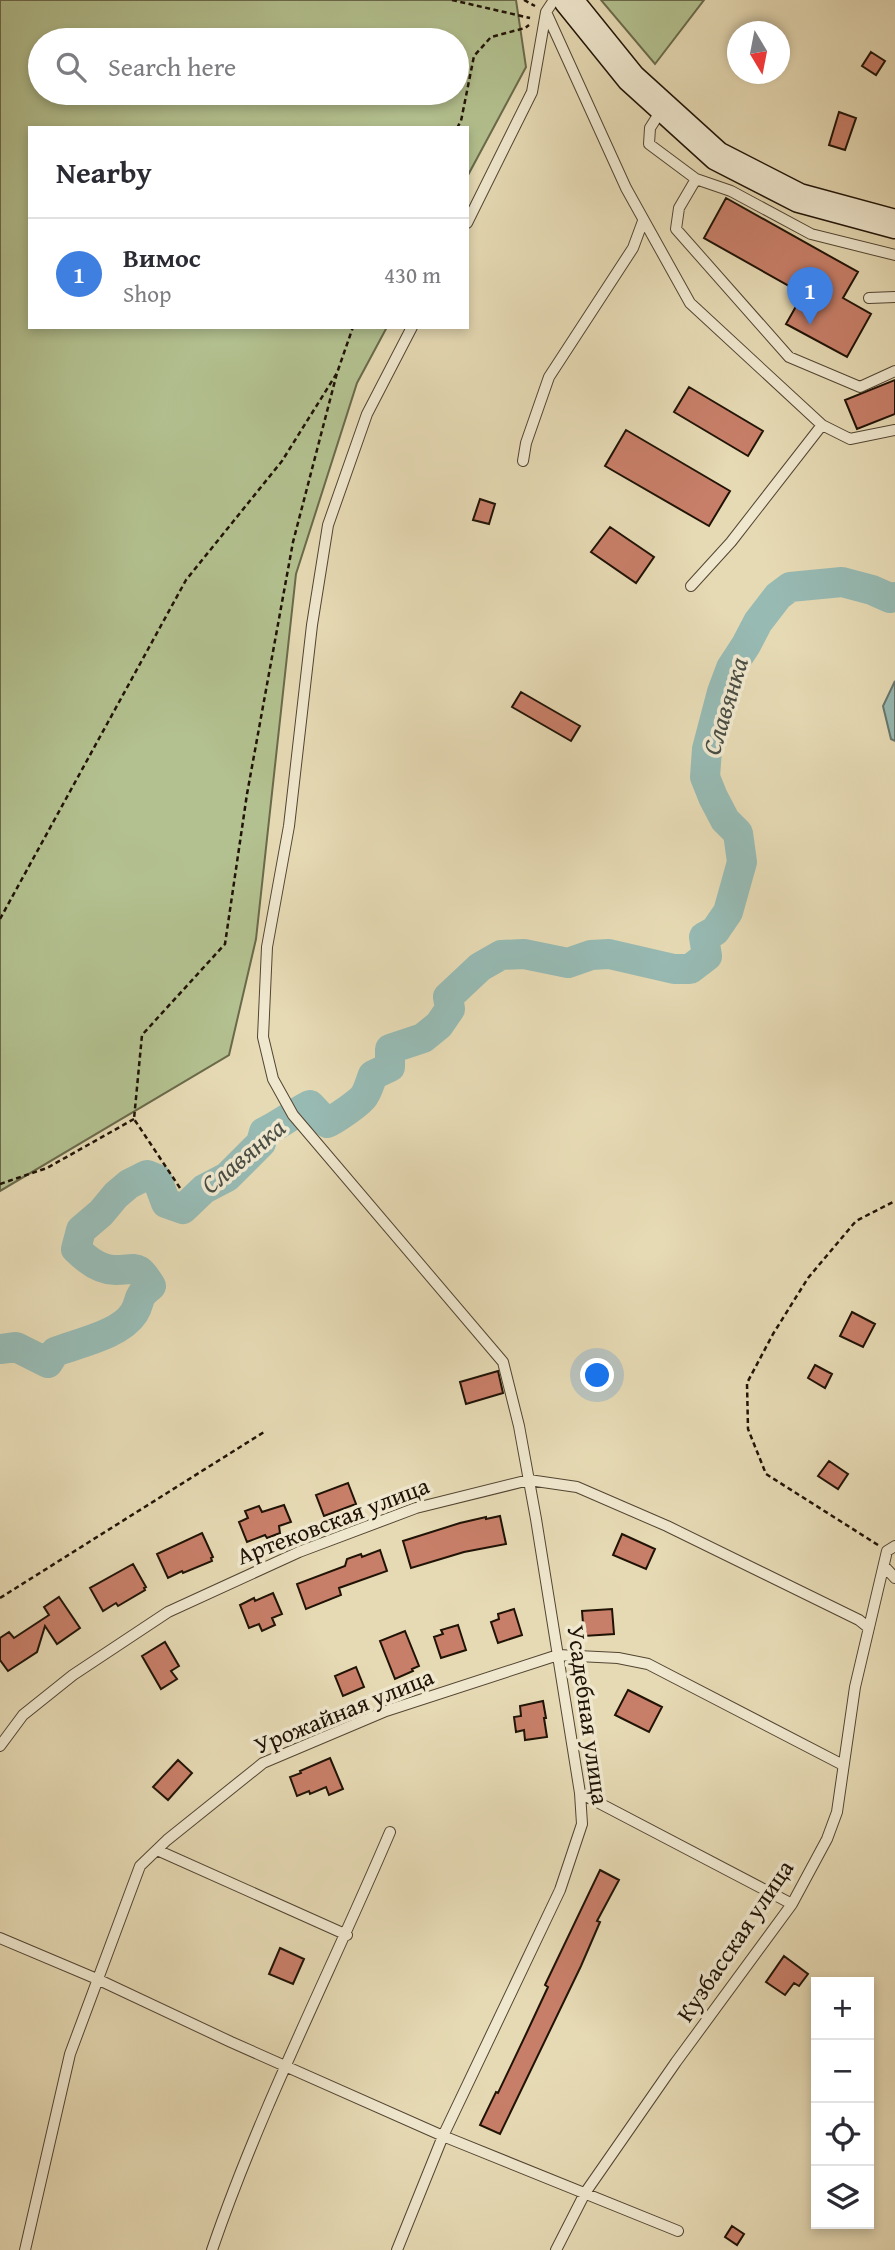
<!DOCTYPE html>
<html lang="en">
<head>
<meta charset="utf-8">
<style>
  :root { --surface:#fff; --page:#f7f7f7; --text:#2b2b33; --muted:#7c7c81; --line:#e1e1e2; --accent:#0b8043 }
  body { margin:0; font-family:"Gentium Book Plus",serif; background:var(--page); color:var(--text) }
  .controls { position:absolute; right:21px; bottom:21px; display:grid; overflow:hidden; border-radius:0px; box-shadow:0 4px 10px #0003 }
  .controls button { width:63px; height:63px; display:grid; place-items:center; padding:0; border:0; border-bottom:2px solid var(--line); background:var(--surface); color:var(--text); font:35px sans-serif }
  .compass { position:absolute; left:727px; top:21px; width:63px; height:63px; border-radius:50%; background:var(--surface); box-shadow:0 4px 10px #0003; rotate:170deg }
  .you { position:absolute; left:598px; top:1376px; width:24px; height:24px; margin:-18px; border:5px solid #fff; border-radius:50%; background:#1a73e8; box-shadow:0 0 0 10px #1a73e833 }
  .badge { display:grid; place-items:center; width:46px; height:46px; border-radius:50%; background:var(--accent); color:#fff; font-size:23px; font-weight:700 }
  .pin { position:absolute; translate:-50% -58px; filter:drop-shadow(0 2px 4px #0008) }
  .pin::after { content:''; position:absolute; top:37px; width:24px; height:21px; background:inherit; clip-path:polygon(0 0,100% 0,50% 100%) }
  .list { margin:0; padding:0; list-style:none }
  h2 { display:flex; justify-content:space-between; align-items:center; height:91px; margin:0; padding:0 28px; font-size:30px }
  h2 small { font-size:23px; font-weight:400; color:var(--muted) }
  .list li { display:grid; grid-template-columns:46px 1fr auto; gap:21px; align-items:center; box-sizing:border-box; height:112px; padding:0 28px; border-top:2px solid var(--line) }
  .list b { display:block; font-size:26px; white-space:nowrap }
  .list p { margin:0; font-size:23px; white-space:nowrap; color:var(--muted) }
  .list em { font-size:23px; font-style:normal; color:var(--muted) }
  .icon { flex:none; width:38px; height:38px; fill:none; stroke:currentColor; stroke-width:2; stroke-linecap:round; stroke-linejoin:round }
  .map { position:relative; flex:none; width:895px; height:2250px; overflow:hidden }
  .search { position:absolute; background:var(--surface); box-shadow:0 4px 10px #0003; left:28px; top:28px; width:441px; height:77px; display:flex; align-items:center; gap:18px; box-sizing:border-box; padding:0 24px; border-radius:38px; color:var(--muted); font-size:26px }
  .panel { position:absolute; background:var(--surface); box-shadow:0 4px 10px #0003; left:28px; top:126px; width:441px; height:203px; border-radius:0px }
  .map>svg:first-child { display:block }
</style>
</head>
<body>
<div class="map">
<svg width="895" height="2250" viewBox="0 0 895 2250">
  <rect width="100%" height="100%" fill="#e6dab4"/>
  <filter id="stains"><feTurbulence type="fractalNoise" baseFrequency=".00286" numOctaves="4"/><feColorMatrix values="0 0 0 0 .2 0 0 0 0 .09 0 0 0 0 .02 0 0 0 .5 -.17"/></filter>
  <radialGradient id="worn" r=".72"><stop offset=".6" stop-color="#630" stop-opacity="0"/><stop offset="1" stop-color="#630" stop-opacity=".3"/></radialGradient>
  <path fill="#b3c08f" stroke="#6a6a4a" stroke-width="2" fill-rule="evenodd" d="M0,0h516l10,67 -59,110v-49h-437v199h357l-30,56 -61,191 -40,365 -27,116 -229,136zM40,40h417v53h-417z
    M601,0h103l-49,64z"/>
  <path fill="#97bab3" stroke="#67776e" stroke-width="2" d="M895,681v60l-4,-2 -8,-33z"/>
  <g fill="none" stroke-linecap="round" stroke-linejoin="round">
    <path stroke="#97bab3" stroke-width="30" d="M0,1349l16,-2 32,16 7,-11c23,-9 65,-17 79,-39 8,-13 1,-15 17,-27 -14,-23 -14,-16 -36,-16 -15,0 -29,-11 -39,-21l5,-19 20,-17 15,-18 13,-11 18,-9 10,4 9,24 17,6 21,-20 23,-12 34,-34 3,-11c17,-8 30,-19 46,-27l17,18c7,-3 34,-21 37,-27 4,-5 6,-14 9,-21l17,-8v-18l33,-11 16,-13 11,-16 -2,-12 32,-30 21,-12 23,-1 44,9 23,-8 18,-1 65,15h16l17,-13 -3,-19 11,-6 13,-19 14,-50 -4,-29 -13,-13 -12,-23 -8,-20 2,-28 15,-57 9,-24 15,-23 12,-23 20,-26 12,-9 52,-5 30,8 18,8 5,-1"/>
  </g>
  <path fill="#c87f69" stroke="#201306" stroke-width="2" d="M871,52l14,9 -9,14 -14,-9z
    M839,112l17,6 -11,32 -16,-5z
    M726,198l132,74 -15,26 28,16 -24,43 -61,-33 17,-30 -99,-56z
    M895,380v34l-38,15 -12,-29z
    M689,387l74,44 -15,25 -74,-44z
    M626,430l104,61 -21,35 -104,-60z
    M480,499l15,5 -6,20 -16,-4z
    M610,527l44,30 -18,26 -45,-31z
    M521,692l59,34 -9,15 -59,-34z
    M852,1312l23,12 -12,23 -23,-11z
    M815,1365l17,9 -7,14 -17,-10z
    M498,1371l5,22 -37,11 -6,-22z
    M829,1461l19,13 -10,15 -20,-13z
    M348,1483l8,21 -32,12 -8,-21z
    M284,1505l7,17 -12,4 1,7 -13,5 -2,-3 -18,7 -8,-20 9,-4 -3,-7 14,-5 3,6z
    M500,1516l6,28 -42,8 -53,16 -8,-27 57,-18 26,-6v2z
    M202,1533l11,24 -2,1 1,3 -29,12 -1,-2 -14,7 -11,-24z
    M622,1534l33,15 -9,20 -33,-14z
    M380,1550l7,21 -48,17 2,7 -35,14 -9,-25 48,-18 2,-7 14,-5 1,3z
    M133,1564l13,23 -2,1 1,2 -27,16 -2,-3 -13,8 -13,-23z
    M273,1593l9,21 -10,4 3,7 -13,6 -3,-7 -10,4 -9,-23 14,-7 1,3z
    M59,1597l21,31 -23,16 -12,-18 -8,26 -29,19 -8,-11v-22l9,-6 5,6 35,-23 -5,-8z
    M514,1609l8,26 -24,8 -7,-21 8,-3 -1,-5z
    M612,1609l2,25 -30,2 -2,-25z
    M458,1625l8,25 -25,8 -7,-21 9,-3 -2,-4z
    M405,1631l14,35 -7,3 1,2 -18,8 -15,-38z
    M165,1642l14,24 -8,5 6,8 -16,10 -19,-33z
    M356,1667l8,20 -21,9 -8,-20z
    M628,1690l34,17 -13,25 -34,-17z
    M543,1701l3,17h-2l3,19 -22,3 -1,-10 -8,2 -2,-15 7,-1 -1,-10z
    M330,1758l13,31 -14,6 -3,-8 -16,7 -1,-3 -12,5 -7,-19 11,-4 -1,-2z
    M178,1760l14,13 -24,27 -15,-13z
    M600,1870l19,10 -22,41 3,1 -19,44 -81,168 -20,-9 16,-33 2,1 29,-61 21,-45 -3,-2z
    M280,1948l24,11 -11,25 -24,-10z
    M784,1956l24,18 -9,12 -5,-3 -9,12 -19,-13z
    M732,2226l12,8 -7,11 -12,-8z"/>
  <g fill="none" stroke-linecap="round" stroke-linejoin="round">
    <defs>
      <path id="service" d="M546,12l80,176 64,115 132,122 28,14 45,-9
        M662,109l-12,19 -1,16 47,35 35,12 80,43 84,21
        M696,179l-17,29 -3,21 113,128 71,30 35,-16
        M467,223l65,-131 14,-80 8,-12
        M869,298l26,-1
        M523,461l3,-18 23,-66 84,-129 10,-27
        M691,586l40,-44 91,-117
        M884,1566l11,12
        M0,1746l23,-31 50,-40 95,-63 131,-60 117,-44 113,-28 48,7 90,39 192,94 10,8
        M580,1793l212,111
        M157,1850l190,85
        M0,1938l97,41 134,63 212,94 235,95
        M25,2250l45,-196 70,-188 27,-26 96,-77 123,-52 172,-56 60,3 30,6 195,101
        M212,2250c49,-143 119,-279 178,-418
        M397,2250l46,-114 117,-246 22,-66 -2,-31 -44,-274 -17,-93 -16,-64 -210,-247 -20,-36 -10,-42 4,-90 22,-121 23,-201 16,-100 39,-111 45,-87
        M556,2250l29,-57 91,-131 116,-158 35,-65 10,-27 18,-125 32,-136 8,-5"/>
      <path id="secondary" d="M568,0l63,78 86,78 82,42 96,26"/>
    </defs>
    <use href="#service" stroke="#524532" stroke-width="12"/>
    <use href="#secondary" stroke="#201306" stroke-width="31"/>
    <path stroke="#201306" stroke-width="2.5" stroke-dasharray="5 3.5" stroke-linecap="butt" d="M452,0l78,18
      M524,0l11,6
      M457,128l4,-7 13,-65 17,-19 34,-9 4,-3
      M0,919l186,-339 96,-119 55,-88 16,-46
      M0,1184l47,-16 87,-49
      M180,1188l-46,-69 8,-84 83,-91 22,-150 46,-252 44,-169
      M878,1545l-112,-71 -18,-45 -1,-46 26,-49 35,-56 48,-57 39,-20
      M0,1598l264,-166"/>
    <use href="#service" stroke="#efe7ce" stroke-width="10"/>
    <use href="#secondary" stroke="#efe7ce" stroke-width="28"/>
  </g>
  <g text-anchor="middle" stroke-width="7" stroke-linejoin="round" paint-order="stroke">
    <g font-size="24" fill="#201306" stroke="#efe7ce">
      <text transform="translate(333 1521) rotate(-21)" y="8">Артековская улица</text>
      <text transform="translate(344 1711) rotate(-22)" y="8">Урожайная улица</text>
      <text transform="translate(588 1715) rotate(82)" y="8">Усадебная улица</text>
      <text transform="translate(735 1941) rotate(-56)" y="8">Кузбасская улица</text>
    </g>
    <g font-size="26" font-style="italic" fill="#4a4d43" stroke="#efe7ce">
      <text transform="translate(725 706) rotate(-73)" y="9">Славянка</text>
      <text transform="translate(243 1156) rotate(-40)" y="9">Славянка</text>
    </g>
  </g>
  <rect width="100%" height="100%" filter="url(#stains)"/>
  <rect width="100%" height="100%" fill="url(#worn)"/>
</svg>
<div class="controls">
<button>+</button>
<button>−</button>
<button><svg class="icon" aria-label="locate" viewBox="0 0 24 24"><circle cx="12" cy="12" r="6"/><path d="M12 2v4M12 18v4M2 12h4M18 12h4"/></svg></button>
<button><svg class="icon" aria-label="layers" viewBox="0 0 24 24"><path d="M12 4l9 5-9 5-9-5zM3 14l9 5 9-5"/></svg></button>
</div>
<svg class="compass" viewBox="-18 -18 36 36"><path d="M0-13l5 13h-10z" fill="#e53935"/><path d="M0 13l5-13h-10z" fill="#7c7c81"/></svg>
<div class="you"></div>
<div class="pin badge" style="left:810px;top:325px;background:#3f7fe0">1</div>
<div class="search"><svg class="icon" aria-label="search" viewBox="0 0 24 24"><circle cx="10" cy="10" r="6"/><path d="M15 15l6 6"/></svg>Search here</div>
<section class="panel">
<h2>Nearby<small></small></h2>
<ul class="list">
<li><span class="badge" style="background:#3f7fe0">1</span><div><b>Вимос</b><p>Shop</p></div><em>430 m</em></li>
</ul>
</section>
</div>
</body>
</html>
